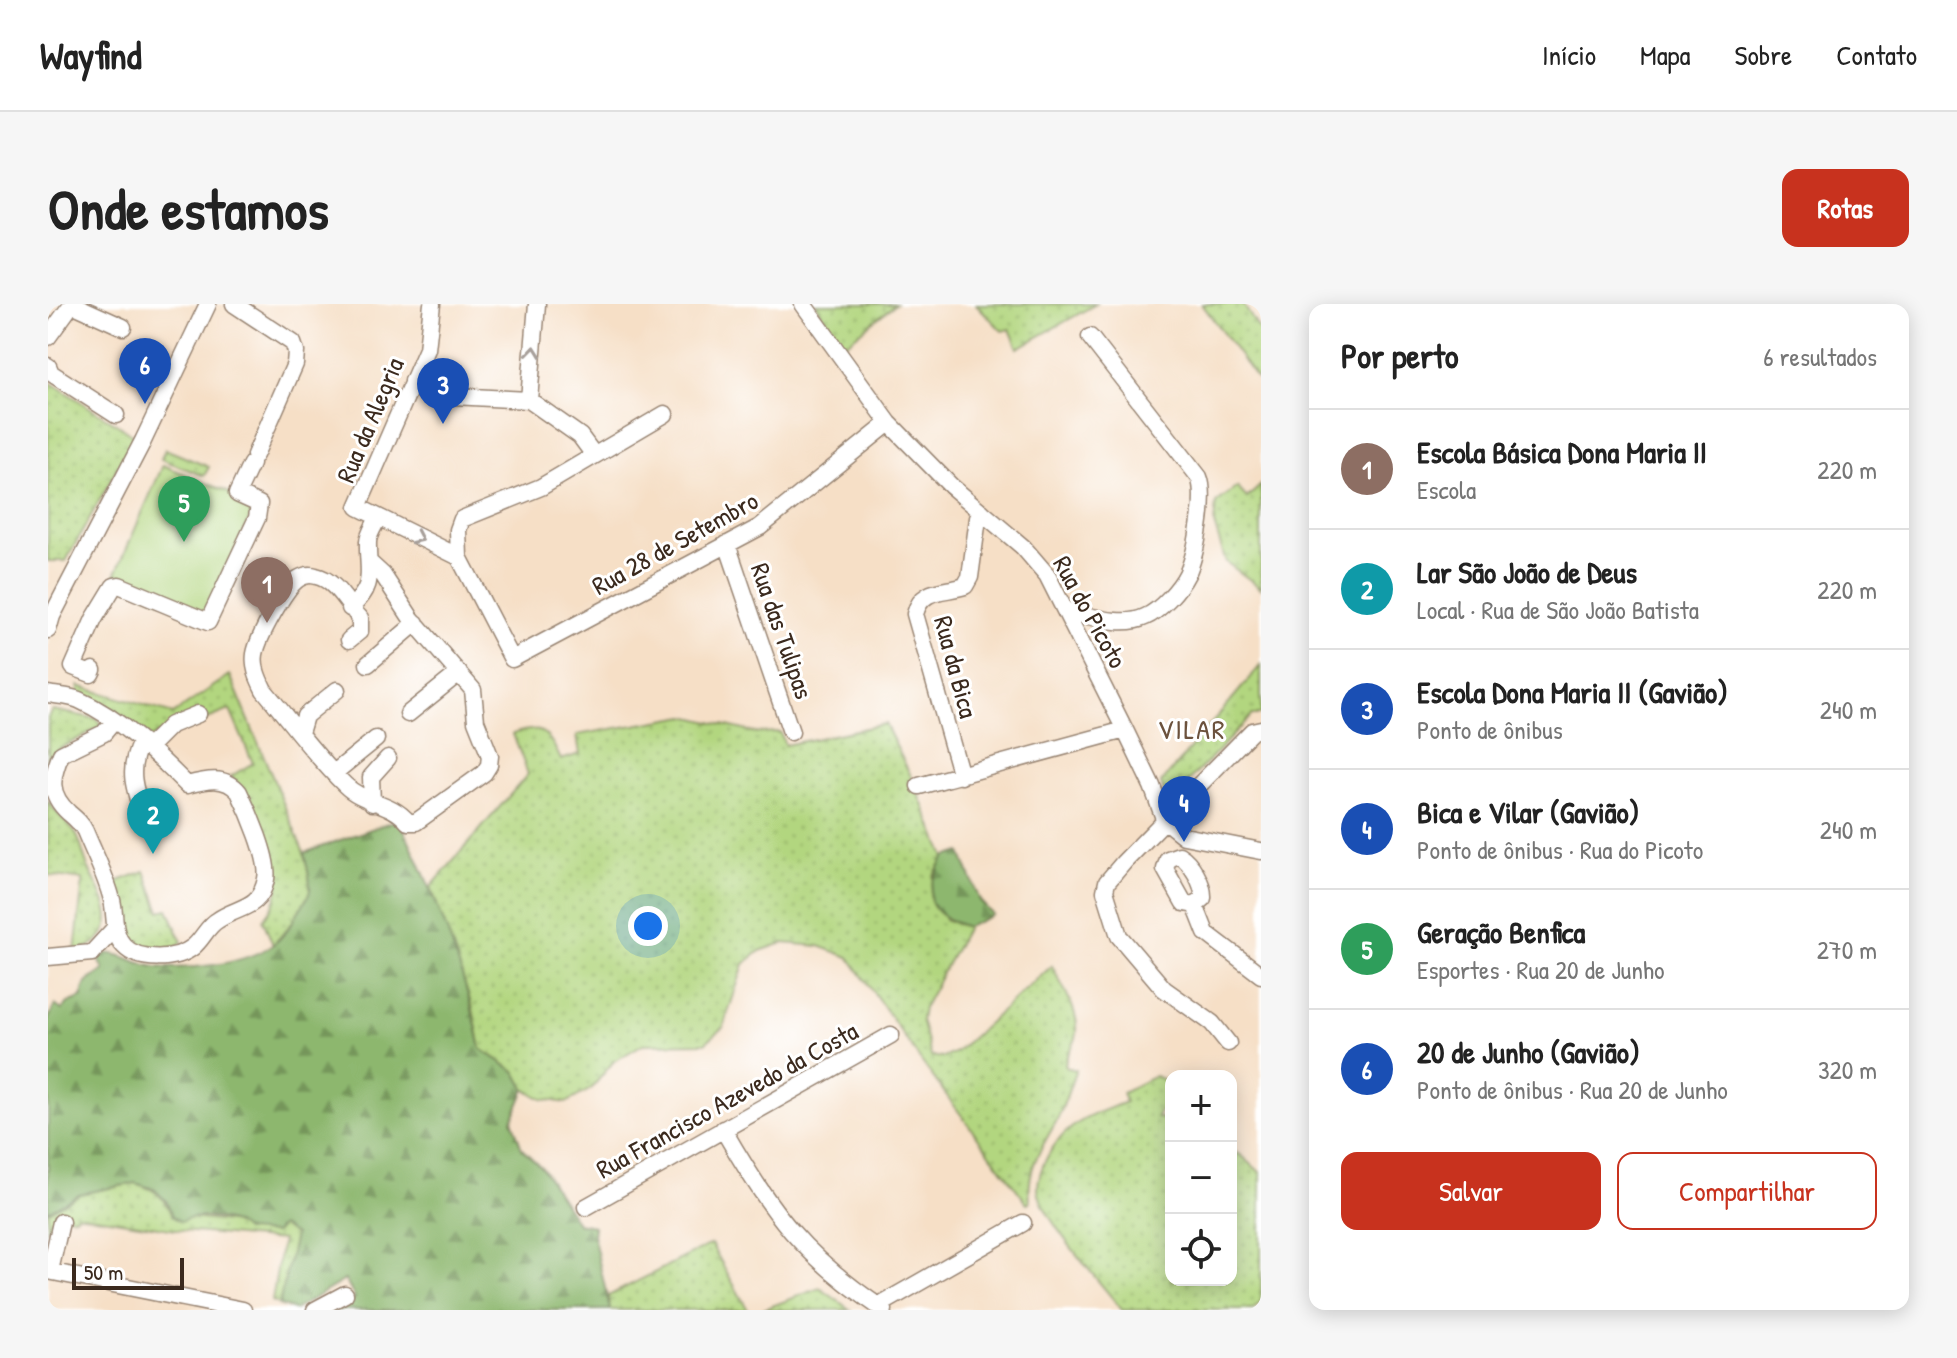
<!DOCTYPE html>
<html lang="pt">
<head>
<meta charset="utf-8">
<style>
  :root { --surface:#fff; --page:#f6f6f6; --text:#222; --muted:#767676; --line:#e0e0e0; --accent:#c8321e }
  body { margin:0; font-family:"Patrick Hand",sans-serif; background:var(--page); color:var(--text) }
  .controls { position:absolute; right:24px; bottom:24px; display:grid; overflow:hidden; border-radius:16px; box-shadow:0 4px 20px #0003 }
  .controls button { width:72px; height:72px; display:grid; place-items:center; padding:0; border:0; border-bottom:2px solid var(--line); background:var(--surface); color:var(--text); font:40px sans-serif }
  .scale { position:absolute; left:24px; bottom:20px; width:112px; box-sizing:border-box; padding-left:8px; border:4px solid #3b2a1e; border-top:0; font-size:22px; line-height:28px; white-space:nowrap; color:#3b2a1e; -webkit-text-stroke:6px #fff; paint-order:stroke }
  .you { position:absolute; left:600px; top:622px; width:28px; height:28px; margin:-20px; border:6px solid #fff; border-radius:50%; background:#1a73e8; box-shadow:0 0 0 12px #1a73e833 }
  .badge { display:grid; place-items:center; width:52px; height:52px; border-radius:50%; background:var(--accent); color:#fff; font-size:26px; font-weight:700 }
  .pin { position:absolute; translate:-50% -66px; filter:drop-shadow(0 2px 4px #0008) }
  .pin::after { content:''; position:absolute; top:42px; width:28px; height:24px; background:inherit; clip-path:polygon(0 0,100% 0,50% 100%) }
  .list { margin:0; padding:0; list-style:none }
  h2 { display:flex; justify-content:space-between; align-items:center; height:104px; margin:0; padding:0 32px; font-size:34px }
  h2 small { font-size:26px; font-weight:400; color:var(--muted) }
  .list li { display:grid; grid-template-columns:52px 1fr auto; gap:24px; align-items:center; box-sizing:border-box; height:120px; padding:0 32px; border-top:2px solid var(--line) }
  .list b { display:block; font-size:30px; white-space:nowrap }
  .list p { margin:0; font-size:26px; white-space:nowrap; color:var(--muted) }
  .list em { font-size:26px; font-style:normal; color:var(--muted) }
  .actions { display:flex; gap:16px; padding:24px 32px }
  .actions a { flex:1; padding:18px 0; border:2px solid var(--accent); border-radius:16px; text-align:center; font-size:28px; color:var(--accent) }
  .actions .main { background:var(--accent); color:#fff }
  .icon { flex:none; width:44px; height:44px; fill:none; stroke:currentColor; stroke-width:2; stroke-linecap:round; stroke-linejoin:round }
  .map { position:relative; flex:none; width:1213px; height:1006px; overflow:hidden; border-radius:16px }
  header { display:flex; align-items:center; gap:48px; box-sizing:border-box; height:112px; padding:0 40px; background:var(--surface); border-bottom:2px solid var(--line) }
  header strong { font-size:38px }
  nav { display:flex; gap:44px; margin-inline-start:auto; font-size:28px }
  .intro { display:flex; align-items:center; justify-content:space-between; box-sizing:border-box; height:192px; padding:0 48px }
  h1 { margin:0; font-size:56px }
  .button { padding:20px 36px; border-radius:16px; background:var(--accent); color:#fff; font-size:28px; font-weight:700 }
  main { display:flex; gap:48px; padding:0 48px }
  aside { flex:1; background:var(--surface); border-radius:16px; box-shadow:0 4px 20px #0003 }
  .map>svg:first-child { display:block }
</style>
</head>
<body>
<header>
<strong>Wayfind</strong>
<nav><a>Início</a><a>Mapa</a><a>Sobre</a><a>Contato</a></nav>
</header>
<div class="intro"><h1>Onde estamos</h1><a class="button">Rotas</a></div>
<main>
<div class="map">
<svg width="1213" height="1006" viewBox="0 0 1213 1006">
  <defs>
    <pattern id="grass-dots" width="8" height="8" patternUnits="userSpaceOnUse" patternTransform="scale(2)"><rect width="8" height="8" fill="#b2d67f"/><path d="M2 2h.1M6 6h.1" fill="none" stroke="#9ab86d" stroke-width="1.8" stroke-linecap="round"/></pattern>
    <pattern id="forest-firs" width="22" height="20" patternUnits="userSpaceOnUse" patternTransform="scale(2)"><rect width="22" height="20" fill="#8db76e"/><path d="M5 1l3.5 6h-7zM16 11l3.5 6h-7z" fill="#74955a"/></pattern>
  </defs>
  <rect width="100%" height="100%" fill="#fff"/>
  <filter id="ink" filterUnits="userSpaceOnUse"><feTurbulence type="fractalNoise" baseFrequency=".0125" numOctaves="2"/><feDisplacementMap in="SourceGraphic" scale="16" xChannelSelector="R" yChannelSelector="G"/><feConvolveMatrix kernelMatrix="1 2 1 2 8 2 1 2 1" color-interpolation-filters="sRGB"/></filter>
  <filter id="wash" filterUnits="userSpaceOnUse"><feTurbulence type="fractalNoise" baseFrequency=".006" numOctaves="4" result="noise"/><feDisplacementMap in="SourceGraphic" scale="32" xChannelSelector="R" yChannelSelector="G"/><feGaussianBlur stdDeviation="1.8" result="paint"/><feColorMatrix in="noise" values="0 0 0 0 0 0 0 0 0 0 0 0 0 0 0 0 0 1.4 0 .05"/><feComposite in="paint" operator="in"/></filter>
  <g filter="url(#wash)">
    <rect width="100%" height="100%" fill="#f6dfc6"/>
    <path fill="url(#grass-dots)" stroke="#76804e" stroke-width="2" d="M768,0h79l-52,42z
      M928,0h120l-78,44 -8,-19 -8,2z
      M1154,0h41l18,29v49l-6,-5z
      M0,77l87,55 -69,125h-18z
      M117,145l44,18 -5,9 -43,-17z
      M1213,181v103l-35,-26 -12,-38 2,-21 21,-16 10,11z
      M1213,361v50h-9l-84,88 -7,-20z
      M182,371l74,178c2,11 8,28 6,39 -4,17 -26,40 -37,53l-10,-25c4,-6 11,-14 13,-22 13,-36 -25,-94 -45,-122l22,-13 -23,-53 -25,10 -3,-7 -52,25 -19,-15 -53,-29 1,-8 94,28z
      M4,406l45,9 5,7 -47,25 -7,13v-47z
      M638,412l70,17 24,-1 5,13 100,-21 29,58 31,75 -12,19 12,44 22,7 -44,81 -2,12 10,36 12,2 13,-6 96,-86c10,21 30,48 24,72 -3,10 -12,18 -11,29l11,3c-6,15 -11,33 -18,48 -16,31 -32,47 -28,84l-3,1 -106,-142 -72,-104 -30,-11 -36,-3 -23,8 -16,13 -21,64 -18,15 -62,1 -30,18 -22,27 -25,14 -24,-4 -17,-10 -9,-17 -35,-23 -8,-40 -42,-122 97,-113 -15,-40c30,-11 36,1 48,26l19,-6 -3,-19z
      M0,496c7,14 19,21 28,34 6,10 7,24 13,35 19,37 36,65 -14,84l8,-73 -35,-5z
      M97,567l15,40 8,-2 14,33 -7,5 -32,6 -18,-14 -9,-57z
      M1107,772l8,4 5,6 -6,22 -6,10 15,1v161h60v-130l10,5 20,18v129l-8,8h-131c-19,-25 -83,-94 -84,-122 0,-20 16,-47 32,-59 15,-13 37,-19 55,-27l-3,-9z
      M87,879c20,6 29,13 37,33l65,7 8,8 36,-6 15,10 -17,70 -7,-4 10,-61 -99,-9 -106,-17 -2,3 -20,-3 -7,17v-20l31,-17z
      M663,940l37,66h-138l-2,-14z
      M772,984l31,22h-90z"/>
    <path fill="url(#forest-firs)" stroke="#647046" stroke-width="2" d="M351,515c35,74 66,149 82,230l35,23 9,17 -13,31 10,29 20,19 35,55 17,3 -1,9 17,75h-279l24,-12 -10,-18 -51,30 -15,-5 16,-70 -14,-9 -6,7 -30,-2c-12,-13 -49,-18 -64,-9l-9,-6 -5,-14 -13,-13 -19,-6 -56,11 -31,17v-191l7,-15 7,5 6,-7 15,-6c-2,-15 11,-19 21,-27l-7,-15c23,-6 36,9 59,12 35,3 84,-2 115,-21 12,-8 21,-22 27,-34 4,-6 11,-15 12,-22 1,-11 -4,-26 -6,-37z
      M913,548l19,49 13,14 -26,12c-44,-14 -45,-33 -22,-70z"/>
    <path fill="#b2d67f" stroke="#76804e" stroke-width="2" d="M115,161l93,39 -50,115 -93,-39z"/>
  </g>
  <g filter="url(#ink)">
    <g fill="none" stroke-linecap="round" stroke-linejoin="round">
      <defs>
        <path id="minor" d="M186,0l59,39 3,9 -1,12 -40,91
          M384,0l-5,45 -69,158 101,50
          M755,0l86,119 62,63 72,61 24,28 78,155 27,56 13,35 19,15 77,15
          M0,33l24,-33 51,23
          M0,62l3,7 65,42
          M364,77l16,10 25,5 76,4 51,36 14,19
          M481,96l8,-96
          M617,110l-124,73 -79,32 -4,11 1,27 53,102 248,-132 129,-104
          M679,240l64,188
          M302,304c27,-23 17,-36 18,-66 0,-7 6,-16 10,-24
          M1018,307c23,4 56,17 79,6 15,-6 35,-29 42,-43 9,-19 20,-78 12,-97l-109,-140
          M0,326l4,-14 91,-175 65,-137
          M301,336l11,-9v-13c-13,-13 -24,-38 -44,-42 -6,-2 -12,-1 -18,3 -13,9 -40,58 -43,75 -2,13 3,24 9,36 26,31 51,66 81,95 19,19 46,16 63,37h8l68,-49 5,-8 1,-9 -14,-35 -3,-31 -62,-72 -28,-43 -12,-11
          M320,360l48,-41
          M45,366l-2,4 -18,-7 21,-48 20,-33 5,-1 89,37 49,-104 2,-14 -22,-10 14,-30
          M0,390c10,2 22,2 31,6 42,19 76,53 108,85 19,-5 38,-10 52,7 9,18 31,68 27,87 -6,31 -28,27 -48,41 -11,6 -15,19 -25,27 -16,13 -54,15 -69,-1 -12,-12 -8,-31 -12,-46 -6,-24 -18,-47 -27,-69 -4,-8 -9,-12 -16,-18 -21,-19 -18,-35 -8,-59l43,-21 10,-12
          M360,410l51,-41
          M252,429l5,-17 32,-26
          M93,438c-14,27 -7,46 2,73
          M101,443l22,-22 27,-11
          M286,469l42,-34
          M913,472l-46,-162c7,-27 29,-21 50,-28l5,-9 8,-59 4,-6
          M871,482l206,-56
          M324,499l-1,-26 17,-19
          M1131,551c12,7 25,29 24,43l-8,7 -11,-2 -19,-34 3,-10z
          M1147,601l11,28 55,42
          M0,653l44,-4 23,-25
          M1180,739l-16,-20 -48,-34 -45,-53 -14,-45 2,-9 17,-20 128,-131 9,-2
          M675,825c48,84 80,127 161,181
          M538,903l305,-172
          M0,967l195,39
          M2,967l11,-49
          M830,1002l145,-83
          M267,1006l30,-16"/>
      </defs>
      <use href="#minor" stroke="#988472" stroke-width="19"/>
      <use href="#minor" stroke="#fff" stroke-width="16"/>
    </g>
    <defs><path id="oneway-chevron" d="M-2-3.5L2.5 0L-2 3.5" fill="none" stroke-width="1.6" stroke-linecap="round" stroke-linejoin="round" transform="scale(2)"/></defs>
    <g stroke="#a79f9a">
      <use href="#oneway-chevron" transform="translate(486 48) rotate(-84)"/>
      <use href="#oneway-chevron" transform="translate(370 234) rotate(25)"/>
    </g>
  </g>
  <g text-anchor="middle" stroke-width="6" stroke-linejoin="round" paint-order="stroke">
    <g font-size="26" fill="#3b2a1e" stroke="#fff">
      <text transform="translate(322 116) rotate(-67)" y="9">Rua da Alegria</text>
      <text transform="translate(627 239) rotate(-29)" y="9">Rua 28 de Setembro</text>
      <text transform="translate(1042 308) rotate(61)" y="9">Rua do Picoto</text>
      <text transform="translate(734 327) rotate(71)" y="9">Rua das Tulipas</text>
      <text transform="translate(908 363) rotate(75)" y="9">Rua da Bica</text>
      <text transform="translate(679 796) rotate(-29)" y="9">Rua Francisco Azevedo da Costa</text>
    </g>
    <g font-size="28" letter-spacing="2" fill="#6c523d" stroke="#fff">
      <text x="1144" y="435">VILAR</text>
    </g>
  </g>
</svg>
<div class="controls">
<button>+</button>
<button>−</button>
<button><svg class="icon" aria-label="locate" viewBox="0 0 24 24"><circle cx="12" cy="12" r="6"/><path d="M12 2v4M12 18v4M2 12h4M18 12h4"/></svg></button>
</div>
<div class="scale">50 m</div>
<div class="you"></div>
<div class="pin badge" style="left:219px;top:319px;background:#8d6e63">1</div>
<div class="pin badge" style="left:105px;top:550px;background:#0f9aa8">2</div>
<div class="pin badge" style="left:395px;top:120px;background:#1a4fb4">3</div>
<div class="pin badge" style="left:1136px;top:538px;background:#1a4fb4">4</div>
<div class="pin badge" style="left:136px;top:238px;background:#2e9e5b">5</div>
<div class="pin badge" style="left:97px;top:100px;background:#1a4fb4">6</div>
</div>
<aside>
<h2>Por perto<small>6 resultados</small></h2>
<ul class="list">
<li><span class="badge" style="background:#8d6e63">1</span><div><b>Escola Básica Dona Maria II</b><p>Escola</p></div><em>220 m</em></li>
<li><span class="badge" style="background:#0f9aa8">2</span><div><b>Lar São João de Deus</b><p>Local · Rua de São João Batista</p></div><em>220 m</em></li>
<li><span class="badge" style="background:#1a4fb4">3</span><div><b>Escola Dona Maria II (Gavião)</b><p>Ponto de ônibus</p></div><em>240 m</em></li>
<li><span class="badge" style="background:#1a4fb4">4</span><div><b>Bica e Vilar (Gavião)</b><p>Ponto de ônibus · Rua do Picoto</p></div><em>240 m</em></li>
<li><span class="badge" style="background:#2e9e5b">5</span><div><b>Geração Benfica</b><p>Esportes · Rua 20 de Junho</p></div><em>270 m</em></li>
<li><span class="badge" style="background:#1a4fb4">6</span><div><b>20 de Junho (Gavião)</b><p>Ponto de ônibus · Rua 20 de Junho</p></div><em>320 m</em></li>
</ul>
<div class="actions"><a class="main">Salvar</a><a>Compartilhar</a></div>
</aside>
</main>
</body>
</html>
